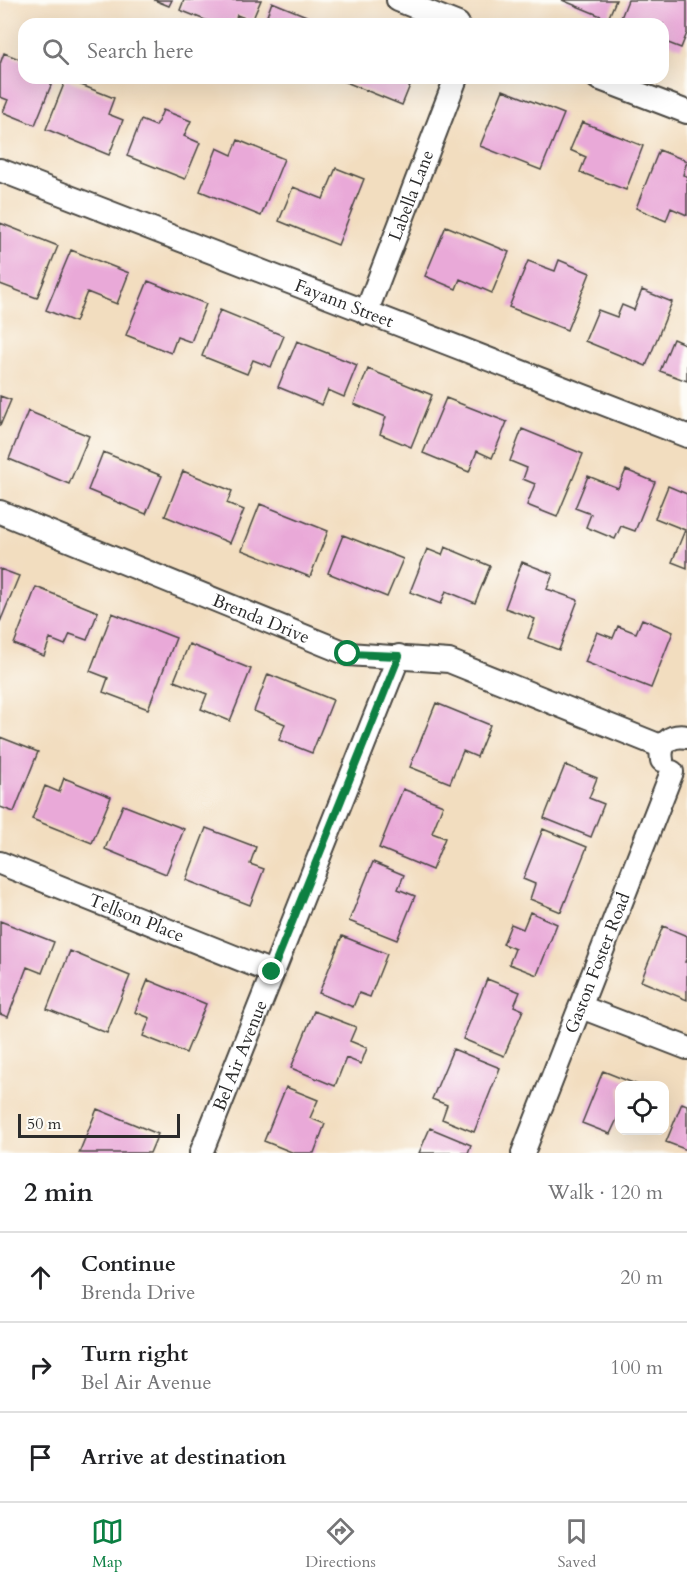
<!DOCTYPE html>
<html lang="en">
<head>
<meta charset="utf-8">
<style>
  :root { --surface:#fff; --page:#f6f6f6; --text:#202124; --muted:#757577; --line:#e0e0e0; --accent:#0b8043 }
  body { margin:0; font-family:Cardo,serif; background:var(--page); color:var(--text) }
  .controls { position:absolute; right:18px; bottom:18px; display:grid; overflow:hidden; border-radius:12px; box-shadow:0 6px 24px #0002 }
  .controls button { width:54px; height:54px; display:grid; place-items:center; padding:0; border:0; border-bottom:2px solid var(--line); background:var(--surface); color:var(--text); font:30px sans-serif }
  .scale { position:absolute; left:18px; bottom:15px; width:162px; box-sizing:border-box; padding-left:6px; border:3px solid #2b2b2b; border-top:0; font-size:16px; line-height:21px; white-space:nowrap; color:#2b2b2b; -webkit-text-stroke:4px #fdfcf7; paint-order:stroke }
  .stop { position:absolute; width:18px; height:18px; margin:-14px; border:4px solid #0b8043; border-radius:50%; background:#fff }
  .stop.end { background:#0b8043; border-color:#fff; box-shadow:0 2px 6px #0008 }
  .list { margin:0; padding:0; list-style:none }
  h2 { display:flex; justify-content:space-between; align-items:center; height:78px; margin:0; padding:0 24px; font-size:26px }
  h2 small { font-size:20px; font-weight:400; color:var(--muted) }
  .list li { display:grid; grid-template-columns:39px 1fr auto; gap:18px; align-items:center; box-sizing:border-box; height:90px; padding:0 24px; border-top:2px solid var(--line) }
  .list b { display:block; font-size:22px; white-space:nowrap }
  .list p { margin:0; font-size:20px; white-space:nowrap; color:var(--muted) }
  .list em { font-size:20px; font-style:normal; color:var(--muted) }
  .icon { flex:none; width:33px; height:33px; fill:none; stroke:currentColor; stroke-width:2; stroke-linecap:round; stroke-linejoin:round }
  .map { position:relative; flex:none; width:687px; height:1153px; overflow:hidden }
  .search { position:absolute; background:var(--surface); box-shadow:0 6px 24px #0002; left:18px; right:18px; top:18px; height:66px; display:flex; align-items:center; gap:15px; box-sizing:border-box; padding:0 21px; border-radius:18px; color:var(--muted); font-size:22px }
  .sheet { height:348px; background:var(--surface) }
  nav { display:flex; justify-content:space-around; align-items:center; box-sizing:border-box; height:84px; border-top:2px solid var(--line); background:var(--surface); font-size:16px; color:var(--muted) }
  nav a { display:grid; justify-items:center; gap:3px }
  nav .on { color:var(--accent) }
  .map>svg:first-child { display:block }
</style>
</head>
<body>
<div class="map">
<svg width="687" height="1153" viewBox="0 0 687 1153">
  <rect width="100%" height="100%" fill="#fdfcf7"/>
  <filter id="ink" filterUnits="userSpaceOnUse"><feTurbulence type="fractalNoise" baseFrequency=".0167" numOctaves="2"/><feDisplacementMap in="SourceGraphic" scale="12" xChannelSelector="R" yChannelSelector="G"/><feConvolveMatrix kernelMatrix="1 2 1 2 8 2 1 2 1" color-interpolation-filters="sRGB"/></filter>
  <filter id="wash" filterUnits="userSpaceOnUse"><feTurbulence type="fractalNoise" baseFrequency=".008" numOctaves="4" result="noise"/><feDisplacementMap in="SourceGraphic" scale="24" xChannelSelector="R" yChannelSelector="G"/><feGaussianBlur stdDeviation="1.35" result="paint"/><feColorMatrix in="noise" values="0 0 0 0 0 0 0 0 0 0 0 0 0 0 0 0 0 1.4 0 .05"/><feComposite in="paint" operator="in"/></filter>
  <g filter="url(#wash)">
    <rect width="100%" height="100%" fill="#f2ddbf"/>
    <g id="blocks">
      <path fill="#e9a9d8" d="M154,0h18l-3,6z
        M184,0h77l-9,21 -15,-6 -3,9h-19l-35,-14z
        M562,0h54l-8,19z
        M628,0h59v33l-6,15 -18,-7v-17l-44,-1z
        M272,2l54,22h-62z
        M4,53l20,8v17h30l-19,47 -32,-13 5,-12 -8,-3v-33z
        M336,78h77l-11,27z
        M66,79l48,19 -6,16 15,6 -14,35 -63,-26z
        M503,90l61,24 -23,56 -61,-24z
        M163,110l28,11 -7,15 16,7 -15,36 -58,-23 14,-36 15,6z
        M582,122l61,24 -17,44 -46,-18 6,-15 -16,-7z
        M238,140l46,19 -23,57 -61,-25 17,-43 15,7z
        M659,150l28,11 -4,14 4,1v39l-16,-7 -5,13 -30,-13z
        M336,168l28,11 -26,66 -59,-24 14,-34 30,12z
        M0,223l58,23 -21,52 -37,-14z
        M446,226l63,26 -17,41 -32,-14 -4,10 -31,-13z
        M71,250l58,23 -12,31 -30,-12 -12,30 -29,-12z
        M559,260l31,13 -23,57 -58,-23 19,-46 27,10z
        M148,281l58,23 -15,38 -14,-5 -6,16 -45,-18z
        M642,290l30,12 -26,64 -61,-25 13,-31 19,7 5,-12 12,5z
        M220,310l64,26 -13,31 -18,-7 -6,14 -45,-18z
        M673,339l14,6v36l-27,-10z
        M297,341l60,24 -13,32 -16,-7 -6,15 -44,-18z
        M368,369l64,26 -21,52 -31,-13 6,-17 -32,-13z
        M0,396l11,4 -11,26z
        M446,398l61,24 -15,36 -15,-7 -8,21 -46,-19z
        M28,411l61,25 -20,48 -60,-25z
        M522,429l61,25 -26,63 -30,-12 8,-21 -12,-5 4,-11 -17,-7z
        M103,452l59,24 -16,38 -58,-24z
        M626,470l29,12 -20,49 -14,-5 -6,13 -29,-12 5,-13 -16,-6 13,-32 30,12z
        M183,471l49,20 -5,12 17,7 -14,33 -65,-27z
        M668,486l19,8v74l-15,-6 13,-32 -30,-12z
        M260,504l68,27 -18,46 -68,-27z
        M343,535l60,24 -16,38 -59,-24z
        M445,547l45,19 -15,37 -29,-12 -5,13 -31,-12 17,-43 15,6z
        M522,562l31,12 -6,15 31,11 -19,50 -31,-12 7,-19 -30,-11z
        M0,569l19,7 -19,46z
        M36,587l62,25 -11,28 -17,-6 -5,11 -15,-6 -6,17 -30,-12z
        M112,613l64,25 -28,71 -45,-17 5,-14 -18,-7z
        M642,619l31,13 -22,56 -66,-26 12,-30 16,6 5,-12 18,7z
        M189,644l62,25 -21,52 -29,-12 6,-15 -33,-13z
        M268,674l65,26 -21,53 -33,-13 6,-16 -31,-13z
        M436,703l54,22 -13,32 -14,-6 -13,32 -40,-16z
        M0,737l38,15 -24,60 -14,-5z
        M565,765l32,13 -8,20 15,6 -13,33 -47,-19z
        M64,778l47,19 -19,46 -60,-24 13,-33 14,6z
        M403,789l40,16 -11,28 13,5 -13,32 -53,-22z
        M123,805l61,24 -18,45 -61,-25z
        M206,828l50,19 -6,17 14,5 -14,36 -64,-25z
        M543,829l44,18 -26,65 -31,-13 5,-15 -12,-5z
        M373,862l31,13 -6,14 17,7 -18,44 -48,-19z
        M530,912l27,12 -20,51 -28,-11 6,-15 -12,-5 8,-20 12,5z
        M0,921l54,21 -12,31 -15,-6 -19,50 -8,-3z
        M663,926l24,10v21l-2,5h2v38l-46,-19z
        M342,936l45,18 -17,43 -11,-4 -6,14 -34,-14z
        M70,951l60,25 -23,57 -60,-24z
        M487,979l33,13 -6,14 9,4 -19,46 -41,-17z
        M148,980l58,24 -20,49 -43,-17 7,-18 -15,-6z
        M314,1011l42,16 -6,14 17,7 -6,16 -15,-6 -11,28 -44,-18z
        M453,1049l47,19 -26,64 -32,-13 5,-14 -15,-6z
        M603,1071l35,14 -18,1v32l-2,-1 -8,17 -28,-11z
        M286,1087l32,13 -8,18 15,6 -11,29h-20l-30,-12z
        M682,1103l5,2v45l-21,-8z
        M97,1109l61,25 -8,19h-71z
        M430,1128l41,17 -3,8h-49z"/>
    </g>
  </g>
  <g filter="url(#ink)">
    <use href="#blocks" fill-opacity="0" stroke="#494641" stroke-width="1.5"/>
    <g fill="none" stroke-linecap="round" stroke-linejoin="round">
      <defs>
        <g id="minor">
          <path d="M398,0l60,24"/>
          <path d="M598,78l89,34"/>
          <path id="s1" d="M0,170l687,266"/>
          <path id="s2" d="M366,313l90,-235"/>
          <path id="s3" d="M0,512l348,142 101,7 214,86"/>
          <path d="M662,760c-3,-17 9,-26 25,-23"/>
          <path id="s4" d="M0,863l272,109"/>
          <path d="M581,1007l106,41"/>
          <path id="s5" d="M201,1153l198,-497"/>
          <path id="s6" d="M523,1153l149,-381"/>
        </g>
      </defs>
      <use href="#minor" stroke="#494641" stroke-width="26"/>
      <use href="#minor" stroke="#fff" stroke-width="22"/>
    </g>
  </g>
  <g fill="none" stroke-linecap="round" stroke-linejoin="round" filter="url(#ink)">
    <path stroke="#0b8043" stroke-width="8" d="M272,972l127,-316 -51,-2"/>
  </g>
  <g text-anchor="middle" stroke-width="4.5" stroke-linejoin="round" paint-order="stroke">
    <g font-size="18" fill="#2b2b2b" stroke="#fdfcf7">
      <text dy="6" stroke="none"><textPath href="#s2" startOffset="126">Labella Lane</textPath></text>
      <text dy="6" stroke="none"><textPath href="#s1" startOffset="369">Fayann Street</textPath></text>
      <text dy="6" stroke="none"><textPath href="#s3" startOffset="282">Brenda Drive</textPath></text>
      <text dy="6" stroke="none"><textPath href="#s4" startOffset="147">Tellson Place</textPath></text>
      <text dy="6" stroke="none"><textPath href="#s6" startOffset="204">Gaston Foster Road</textPath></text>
      <text dy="6" stroke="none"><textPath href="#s5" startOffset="105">Bel Air Avenue</textPath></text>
    </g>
  </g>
</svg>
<div class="controls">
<button><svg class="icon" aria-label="locate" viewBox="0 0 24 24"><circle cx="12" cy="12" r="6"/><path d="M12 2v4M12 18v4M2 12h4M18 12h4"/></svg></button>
</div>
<div class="scale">50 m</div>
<div class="stop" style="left:348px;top:654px"></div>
<div class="stop end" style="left:272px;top:972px"></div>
<div class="search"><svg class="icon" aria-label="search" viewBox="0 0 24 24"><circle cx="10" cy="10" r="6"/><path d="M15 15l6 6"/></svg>Search here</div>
</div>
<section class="sheet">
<h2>2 min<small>Walk · 120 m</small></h2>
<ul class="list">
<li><svg class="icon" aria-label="ahead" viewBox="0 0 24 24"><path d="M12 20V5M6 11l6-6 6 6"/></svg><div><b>Continue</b><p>Brenda Drive</p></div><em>20 m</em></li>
<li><svg class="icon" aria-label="right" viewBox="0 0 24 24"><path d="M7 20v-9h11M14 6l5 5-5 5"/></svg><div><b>Turn right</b><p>Bel Air Avenue</p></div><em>100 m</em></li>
<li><svg class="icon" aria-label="arrive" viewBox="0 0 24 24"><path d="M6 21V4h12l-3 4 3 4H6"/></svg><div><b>Arrive at destination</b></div></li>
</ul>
</section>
<nav>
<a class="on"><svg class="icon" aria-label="map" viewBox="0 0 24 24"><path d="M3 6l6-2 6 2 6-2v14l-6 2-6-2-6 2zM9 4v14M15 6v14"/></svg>Map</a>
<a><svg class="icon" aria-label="directions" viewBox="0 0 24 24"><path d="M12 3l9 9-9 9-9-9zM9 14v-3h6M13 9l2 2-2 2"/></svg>Directions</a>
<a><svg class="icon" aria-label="saved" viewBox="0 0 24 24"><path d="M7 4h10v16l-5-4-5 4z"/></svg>Saved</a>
</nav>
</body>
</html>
